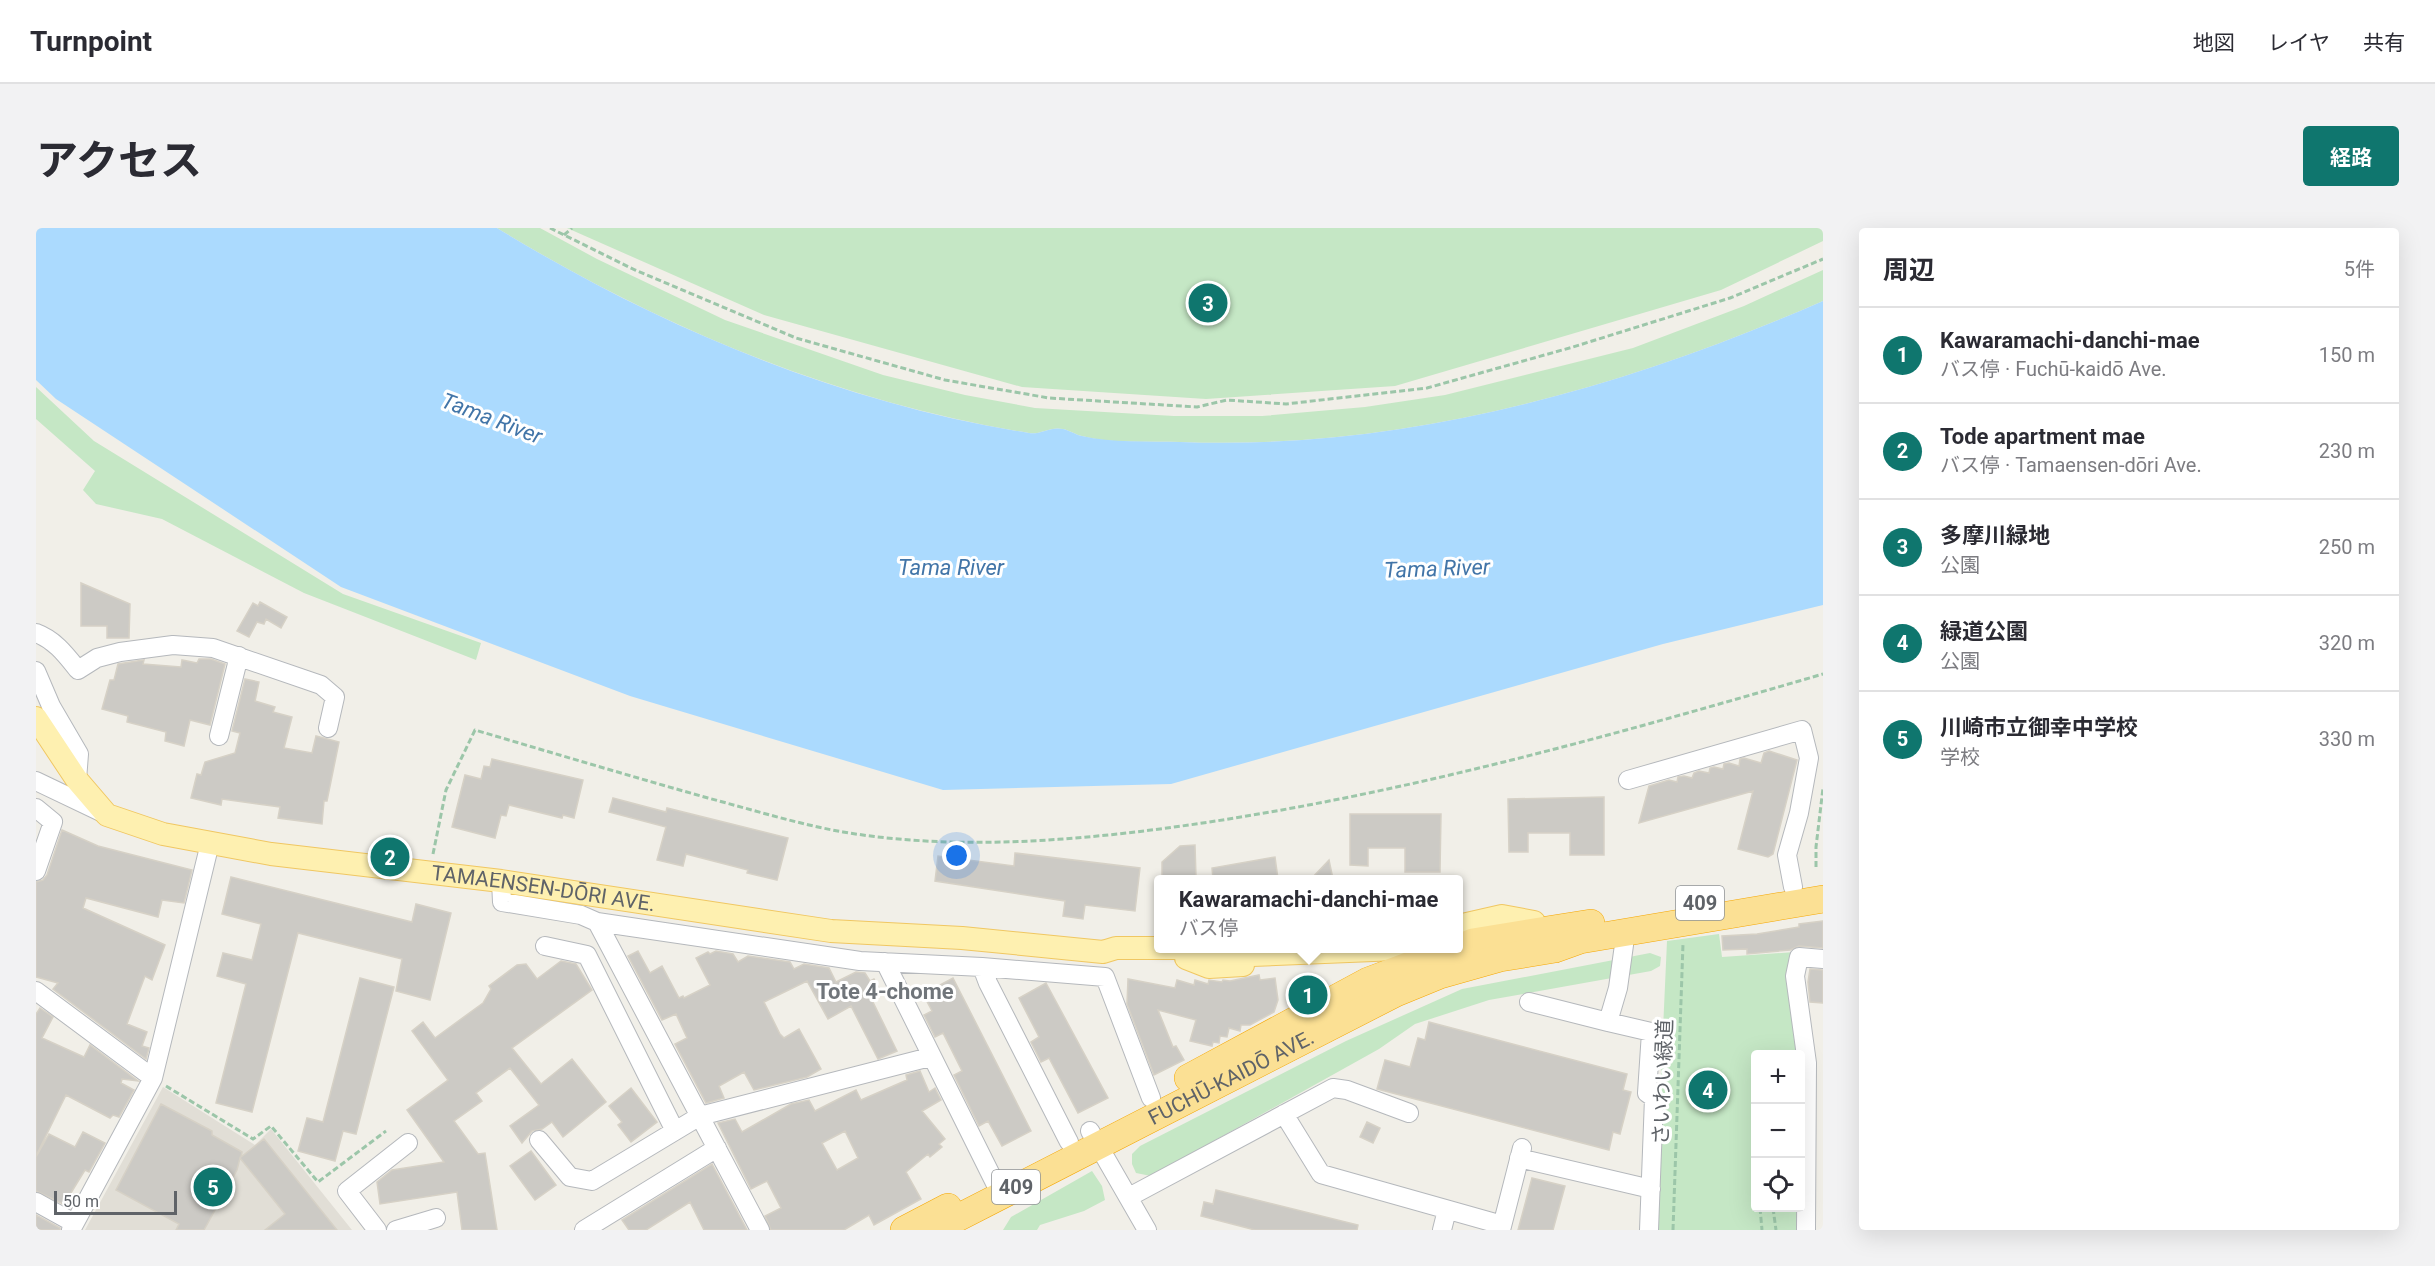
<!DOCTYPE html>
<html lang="ja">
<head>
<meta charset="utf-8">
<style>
  :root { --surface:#fff; --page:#f2f2f3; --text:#2b2b33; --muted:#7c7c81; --line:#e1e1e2; --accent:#0f766e }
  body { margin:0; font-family:Roboto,"Noto Sans JP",sans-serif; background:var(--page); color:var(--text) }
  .controls { position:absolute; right:18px; bottom:18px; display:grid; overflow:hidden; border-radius:6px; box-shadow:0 6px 24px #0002 }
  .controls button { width:54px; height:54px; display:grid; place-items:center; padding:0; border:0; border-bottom:2px solid var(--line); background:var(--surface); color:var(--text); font:30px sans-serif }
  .scale { position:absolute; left:18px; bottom:15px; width:123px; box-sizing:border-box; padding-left:6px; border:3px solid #5f6368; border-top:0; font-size:16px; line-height:21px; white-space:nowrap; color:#5f6368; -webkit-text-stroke:4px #fff; paint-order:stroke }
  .you { position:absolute; left:921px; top:628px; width:21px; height:21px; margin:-15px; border:4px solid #fff; border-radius:50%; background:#1a73e8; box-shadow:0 0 0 9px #1a73e833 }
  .badge { display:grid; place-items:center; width:39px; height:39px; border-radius:50%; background:var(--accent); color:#fff; font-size:20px; font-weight:700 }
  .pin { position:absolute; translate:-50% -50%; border:3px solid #fff; box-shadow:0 2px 6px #0006 }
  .popup { position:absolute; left:1118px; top:647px; width:309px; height:78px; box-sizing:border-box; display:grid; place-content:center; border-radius:6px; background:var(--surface); filter:drop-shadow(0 2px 4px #0005); font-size:20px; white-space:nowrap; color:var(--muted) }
  .popup b { font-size:22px; color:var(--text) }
  .popup::after { content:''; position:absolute; left:50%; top:100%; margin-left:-12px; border:12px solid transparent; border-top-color:var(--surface) }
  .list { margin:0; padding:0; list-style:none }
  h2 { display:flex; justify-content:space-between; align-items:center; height:78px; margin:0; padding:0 24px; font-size:26px }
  h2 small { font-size:20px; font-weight:400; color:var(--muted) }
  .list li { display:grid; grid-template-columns:39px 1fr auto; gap:18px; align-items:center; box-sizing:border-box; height:96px; padding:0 24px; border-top:2px solid var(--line) }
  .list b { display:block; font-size:22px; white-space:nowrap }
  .list p { margin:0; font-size:20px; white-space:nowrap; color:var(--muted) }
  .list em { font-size:20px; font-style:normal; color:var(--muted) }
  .icon { flex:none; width:33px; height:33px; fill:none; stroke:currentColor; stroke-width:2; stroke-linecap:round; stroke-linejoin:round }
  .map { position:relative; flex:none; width:1787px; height:1002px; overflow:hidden; border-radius:6px }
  header { display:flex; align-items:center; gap:36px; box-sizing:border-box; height:84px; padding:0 30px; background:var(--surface); border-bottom:2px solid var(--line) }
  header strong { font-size:28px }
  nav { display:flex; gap:33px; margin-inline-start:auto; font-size:21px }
  .intro { display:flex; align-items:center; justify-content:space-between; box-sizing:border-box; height:144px; padding:0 36px }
  h1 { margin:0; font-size:42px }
  .button { padding:15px 27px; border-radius:6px; background:var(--accent); color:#fff; font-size:21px; font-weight:700 }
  main { display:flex; gap:36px; padding:0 36px }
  aside { flex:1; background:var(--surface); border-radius:6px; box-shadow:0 6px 24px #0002 }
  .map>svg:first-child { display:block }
</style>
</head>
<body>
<header>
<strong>Turnpoint</strong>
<nav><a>地図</a><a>レイヤ</a><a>共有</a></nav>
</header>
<div class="intro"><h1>アクセス</h1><a class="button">経路</a></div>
<main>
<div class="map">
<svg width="1787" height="1002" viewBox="0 0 1787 1002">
  <rect width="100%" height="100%" fill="#f1efe8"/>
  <path fill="#e1ded6" d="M127,859l92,58 16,-16 81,101h-267z"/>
  <path fill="#c5e7c5" d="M461,0h43l57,31 128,61 158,55 82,20 70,13 139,8h88l103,-9 80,-12 188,-47 111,-42 79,-36v31c-201,88 -422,150 -643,141 -31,-1 -68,2 -98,-6 -6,-1 -13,-6 -19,-7 -12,-3 -23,6 -34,4 -188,-30 -370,-106 -532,-205z
    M531,0h1256v13l-102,49 -326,96 -189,13 -184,-12 -258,-72z
    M0,159l58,54 249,153 138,49 -5,17 -172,-67 -142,-74 -66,-15 -13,-14 12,-19 -59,-52z
    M1683,706l3,23 73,-5 5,102h-44v154h43l-1,22h-144l13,-289z
    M1614,725l11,4 -1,9 -9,5 -162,29 -74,24 -36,25 -228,127 -15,-3 -4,-9v-10l8,-8 206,-105 116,-52z
    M1056,943l10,15 3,14 -21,11 -44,14 -3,5h-34l8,-13z"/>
  <path fill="#abdafe" d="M0,0h461c162,99 343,175 532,205 11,2 22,-7 34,-4 6,1 13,6 19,7 29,7 68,5 98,6 221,9 442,-53 643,-141v304l-160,39 -492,140 -228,6 -313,-94 -289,-109 -285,-188 -20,-19z"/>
  <path fill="#cccac5" stroke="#d6d1c6" stroke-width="1.5" fill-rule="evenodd" d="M45,355l49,21 -1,34h-22v-12h-26z
    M224,374l27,15 -6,11 -15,-9 -2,5 -7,-2 -8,15 -12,-6 16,-28 5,3z
    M163,431h12l14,5 -15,61 -20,-5 -6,26 -19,-5 1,-9 -39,-10 1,-6 -26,-7 8,-29h4l4,-16 26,-4 -1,4 38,3 1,-7 15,3z
    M209,451l14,3 -4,19 20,6 -2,5 19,5 -8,31 28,5 4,-17 23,6 -12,59h-3l-2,23 -44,-6 2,-11 -58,-8 -1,6 -30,-7 6,-24 4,1 4,-13 30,-9 5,-20 -8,-2z
    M1733,523l28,9 -24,94 -5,3 -30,-8 15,-58 -114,32 10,-37 20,-6 8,2 1,-5 6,-1 8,2 2,-5 5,-2 10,2 1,-5 4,-1 9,2 1,-5 5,-1 10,3 1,-7 4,-1 17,5 3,-10z
    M456,531l91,21 -9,38 -11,-3 -1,3 -53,-13 -3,11 -5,-1 -6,23 -43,-11 13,-52 16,4 3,-13 6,1z
    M1568,569v58h-34v-22h-42v19h-19l-1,-53z
    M577,570l53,14 1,-4 121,30 -11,42 -30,-7 1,-3 -62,-16 -3,12 -26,-6 9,-33 -57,-15z
    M1314,586h91l-1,58h-35v-24h-37v18l-18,-1z
    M26,602l36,16 94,24 -8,33 -22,-3 -4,17 -72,-19 -3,10 82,37 -13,35 -7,-4 -18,48 20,8 -5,14 7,2 -3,11 -93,-70 5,-6 -22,-6v-95l7,-2 4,-5z
    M1159,617l1,32 -34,2v-17l18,-16z
    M979,625l125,15 -5,43 -50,-6 -2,14 -20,-3 2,-15 -130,-20 3,-25 76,10z
    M1239,629l3,22h-65l-1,-11z
    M1293,632l4,19h-22z
    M195,649l181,45 4,-18 35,9 -21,87 -34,-9 6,-32 -104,-26 -46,179 -36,-9 30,-119 -29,-8 6,-23 29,7 9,-36 -39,-10z
    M1787,693v27l-24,-2 -9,4 -43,4v-5l-24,1 -1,-14 35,-2 42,-7v-3z
    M602,723l12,22 12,-7 17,32 4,-2 1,2 26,-13 -14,-27 12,-6 2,2 6,-3 17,3 5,8 10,-6 42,6 4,7 10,-5 25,4 7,14 20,-10 9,1 5,8 4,-2 6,11 -10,6 27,55 -19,8 -27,-53 -23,13 -21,-38 -43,21 16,32 4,4 15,-9 22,40 -14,8 -53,13 -10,-18 -25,14 5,12 -18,5 -31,-59 12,-6 -11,-24 -14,6 -34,-64z
    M525,733l15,3 16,26 -80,58 29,36 31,-25 34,43 -43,35 -11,-15 -10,7 -10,2 -10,12 -12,-17 29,-21 -29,-37 -34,25 6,8 -28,20 24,33 7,-1 12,77h-35l-5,-38 -77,12 -3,-22 15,-12 52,-8 -37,-52 41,-30 -36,-49 11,-9 12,16 48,-35 8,-14 -2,-3 28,-21 9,-1 11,15z
    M1774,741l13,1v33l-13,-1 -2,-20z
    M1223,747l1,5 15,-2 3,22 -4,12 -24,13h-9l-1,6 -11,-3 -2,9 -7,-1 -1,7 -6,-1 -1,4 -22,-5 6,-21 -38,-10 15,37 3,-1 8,14 -30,15 -27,-71 1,-25 47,9 2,-8 17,5 1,-5 13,4 1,-4 13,2 1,-2 7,1z
    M324,750l34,9 -38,147 -13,-3 -8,30 -37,-10 9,-33 16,4z
    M917,750l78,153 -29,15 -14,-25 -9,5 -25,-51 8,-4 -19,-38 -8,4 -11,-22 8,-4 -9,-17z
    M1010,755l62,115 -30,15 -29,-55 -8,4 -10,-20 8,-5 -20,-39z
    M4,780l13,9 -11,21 42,19 6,-12 48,36 -16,-2 -1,4 13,7 -15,27 -6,-2 -3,3 -44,-23 -30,61v-142z
    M1393,794l198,52 -4,16 8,2 -11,42 -7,-2 -4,18 -232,-61 8,-29 25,7 8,-29 7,2z
    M884,843l9,21 6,-4 6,12 -19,11 23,28 -6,5 3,3 -12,10 -2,-3 -22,18 15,27 -47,26 -5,-10 -25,15h-73l-6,-14 16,-8 -14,-27 -16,8 -33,-66 17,-4 7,13 49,-28 18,-4 6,11 41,-21 5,10 46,-20 -1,-5zM809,903l13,27 -21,12 -15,-27z
    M595,860l26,34 -26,20 -13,-17 4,-3 -13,-16z
    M125,876l51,27v4l30,17 -1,5 23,-18 73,91h-72l20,-16 -45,-56 -3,12 -33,60h-28l3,-6 -63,-34z
    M1331,894l13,6 -7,15 -13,-6z
    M47,904l22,11 -16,29 -4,-2 -8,13 -11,18 3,2 -2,3 -31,-15v-34l13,-23 26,13z
    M495,923l25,34 -21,15 -25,-34z
    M676,936l35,66h-43l-14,-28 -44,28h-17l-7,-10z
    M1496,950l33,8 -12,44h-35z
    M1180,962l142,35 -1,5h-102l-54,-14 3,-14 9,2z
    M0,987l24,13v2h-24z"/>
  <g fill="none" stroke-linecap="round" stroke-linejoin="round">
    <defs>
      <path id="minor" d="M0,405c19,7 30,22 42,37l19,-12 23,-6 53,-7 40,3 108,37 14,12 -7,31
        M0,443l15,35 28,48 -2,26
        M183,508l20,-80
        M1592,552l174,-50 7,28 -10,55 -12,42 6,32
        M0,553l69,33
        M0,580l17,14 -17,49
        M465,653l1,21 79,13 16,7 263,39 122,6 123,10 46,121
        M561,694l163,308
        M1588,717l-6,43 -10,34 43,10 -4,61 7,5 -5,132
        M509,718l42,9 88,176
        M849,734l116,233
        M946,739l6,16 81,159
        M0,763l117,87
        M1493,774l79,20
        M1248,886l37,60 181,51
        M1054,903l57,99
        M503,912l31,37 22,4 108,-65 230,-59
        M1483,930l132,31
        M1093,969l204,-109 14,2 62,23
        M0,974l38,21
        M35,1002l82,-152 57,-235
        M341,1002l-30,-39 61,-48
        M360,1002l40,-12
        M548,1002l133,-82
        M1406,1002l5,-20
        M1465,1002l21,-82
        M1770,1002l1,-167 -12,-87 4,-19 24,2"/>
      <g id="major">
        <path id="s1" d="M0,490l41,62 30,35 56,19 108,20 230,27 330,50 131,7 141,14 13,-4h126"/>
        <path d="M1422,698l44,-10 32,6"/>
        <path d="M1190,728l196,-8"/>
        <path d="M1150,730l23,9 34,-2"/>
      </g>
      <g id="highway">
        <path d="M1422,720l15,-6 118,-19"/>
        <path d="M1152,850l180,-97 88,-33"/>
        <path d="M868,1002l44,-23"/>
        <path id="s2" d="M898,1002l462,-237 44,-18 60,-17 55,-9 25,-9 243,-41"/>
      </g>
    </defs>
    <use href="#minor" stroke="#b5b8bc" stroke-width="20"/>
    <use href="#major" stroke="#f0c762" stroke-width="24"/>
    <use href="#highway" stroke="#f5a704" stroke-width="28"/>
    <path stroke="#9cc6a9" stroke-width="3" stroke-dasharray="6 3" stroke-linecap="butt" d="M514,0l85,42 161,68 149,42 104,18 148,9 30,-7 59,4 141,-16 146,-41 157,-49 93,-39
      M528,7l8,-7
      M397,626l13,-64 29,-60c78,23 155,46 233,68 45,12 90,26 135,34 114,19 232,9 346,-7 216,-31 425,-90 634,-151
      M1780,639v-20l7,-59
      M130,858l87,53 18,-13 47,56 68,-51
      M1724,980l2,22
      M1737,980l3,22
      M1637,1002l10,-286"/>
    <use href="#minor" stroke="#fff" stroke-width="18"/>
    <use href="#major" stroke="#fef0b0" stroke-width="22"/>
    <use href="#highway" stroke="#fbe094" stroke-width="27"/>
  </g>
  <g text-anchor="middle" stroke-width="6" stroke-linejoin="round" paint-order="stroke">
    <g fill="#fff" stroke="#8f9295" stroke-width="1.5">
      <rect x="1640" y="658" width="48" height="34" rx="4.5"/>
      <rect x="956" y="942" width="48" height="34" rx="4.5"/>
    </g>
    <g font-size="20" font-weight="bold" fill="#5f6368">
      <text x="1664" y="682">409</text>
      <text x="980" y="966">409</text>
    </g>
    <g font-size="21" fill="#5f6368" stroke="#fff">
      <text dy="7" stroke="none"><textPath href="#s1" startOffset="564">TAMAENSEN-DŌRI AVE.</textPath></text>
      <text dy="7" stroke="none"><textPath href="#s2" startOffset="334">FUCHŪ-KAIDŌ AVE.</textPath></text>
      <text transform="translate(1627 854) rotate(-88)" y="7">さいわい緑道</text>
    </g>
    <g font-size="22" font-style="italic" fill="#4275a8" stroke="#fff">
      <text transform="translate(456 190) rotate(21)" y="8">Tama River</text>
      <text x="915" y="347">Tama River</text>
      <text transform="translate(1401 340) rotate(-2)" y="8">Tama River</text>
    </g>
    <g font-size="22" font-weight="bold" fill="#70757a" stroke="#fff">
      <text x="849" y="771">Tote 4-chome</text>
    </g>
  </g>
</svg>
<div class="controls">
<button>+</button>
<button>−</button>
<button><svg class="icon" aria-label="locate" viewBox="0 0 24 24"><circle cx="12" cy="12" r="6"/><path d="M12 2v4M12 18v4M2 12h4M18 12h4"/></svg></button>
</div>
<div class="scale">50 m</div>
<div class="you"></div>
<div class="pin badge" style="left:1272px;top:767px">1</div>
<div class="popup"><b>Kawaramachi-danchi-mae</b>バス停</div>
<div class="pin badge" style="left:354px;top:629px">2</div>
<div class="pin badge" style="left:1172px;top:75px">3</div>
<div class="pin badge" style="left:1672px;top:862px">4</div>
<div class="pin badge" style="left:177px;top:959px">5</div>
</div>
<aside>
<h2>周辺<small>5件</small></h2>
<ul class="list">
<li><span class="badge">1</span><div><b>Kawaramachi-danchi-mae</b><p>バス停 · Fuchū-kaidō Ave.</p></div><em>150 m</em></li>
<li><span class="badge">2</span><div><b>Tode apartment mae</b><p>バス停 · Tamaensen-dōri Ave.</p></div><em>230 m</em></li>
<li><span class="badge">3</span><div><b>多摩川緑地</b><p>公園</p></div><em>250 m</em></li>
<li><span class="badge">4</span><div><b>緑道公園</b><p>公園</p></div><em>320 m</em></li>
<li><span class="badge">5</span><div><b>川崎市立御幸中学校</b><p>学校</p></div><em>330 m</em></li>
</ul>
</aside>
</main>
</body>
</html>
